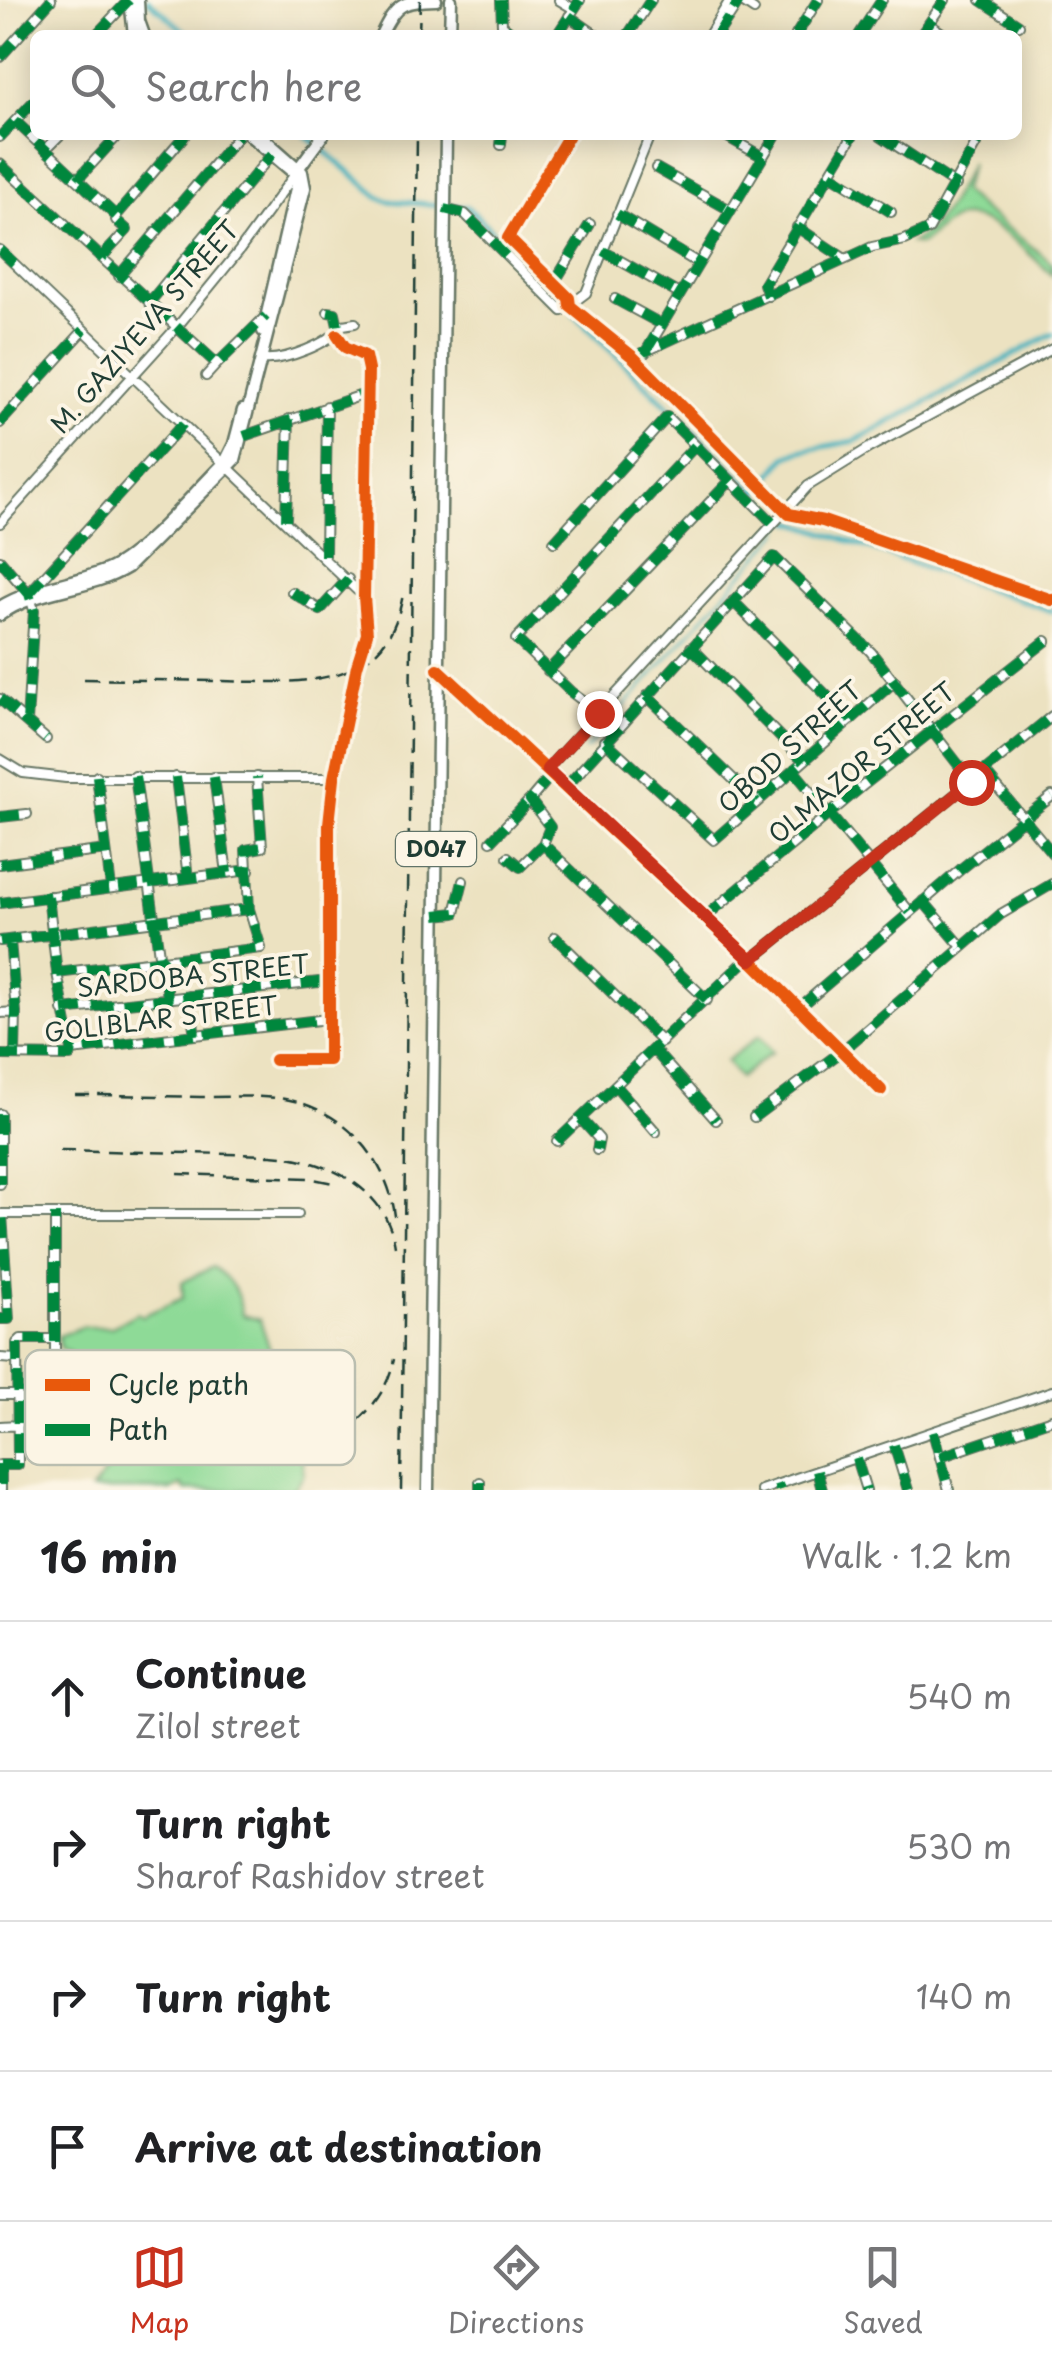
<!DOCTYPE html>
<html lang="en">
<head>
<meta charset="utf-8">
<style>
  :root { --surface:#fff; --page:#f2f2f2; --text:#202124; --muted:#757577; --line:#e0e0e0; --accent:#c8321e }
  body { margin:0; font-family:"Playpen Sans",sans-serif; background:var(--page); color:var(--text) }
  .stop { position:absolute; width:30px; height:30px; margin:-22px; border:8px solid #c8321e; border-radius:50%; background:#fff }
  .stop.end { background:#c8321e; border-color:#fff; box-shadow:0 2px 10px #0008 }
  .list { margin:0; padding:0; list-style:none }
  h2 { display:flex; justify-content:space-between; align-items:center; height:130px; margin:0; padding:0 40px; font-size:42px }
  h2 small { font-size:32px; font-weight:400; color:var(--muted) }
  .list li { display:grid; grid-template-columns:65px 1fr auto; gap:30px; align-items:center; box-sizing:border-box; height:150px; padding:0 40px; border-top:2px solid var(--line) }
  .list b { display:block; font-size:38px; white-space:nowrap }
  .list p { margin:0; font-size:32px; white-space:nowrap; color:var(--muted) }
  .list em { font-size:32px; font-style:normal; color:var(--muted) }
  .icon { flex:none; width:55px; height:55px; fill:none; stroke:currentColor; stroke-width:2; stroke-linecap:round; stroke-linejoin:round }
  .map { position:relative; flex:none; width:1052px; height:1490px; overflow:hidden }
  .search { position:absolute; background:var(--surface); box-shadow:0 5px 25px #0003; left:30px; right:30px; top:30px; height:110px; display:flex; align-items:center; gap:25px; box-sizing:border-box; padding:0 35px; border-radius:15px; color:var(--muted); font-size:38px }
  .sheet { height:730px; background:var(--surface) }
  nav { display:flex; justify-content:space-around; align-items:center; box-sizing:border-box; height:140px; border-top:2px solid var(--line); background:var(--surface); font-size:28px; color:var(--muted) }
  nav a { display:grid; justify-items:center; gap:5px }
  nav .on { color:var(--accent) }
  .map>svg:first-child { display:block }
</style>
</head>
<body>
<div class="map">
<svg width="1052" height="1490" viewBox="0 0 1052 1490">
  <rect width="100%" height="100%" fill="#fcf5e5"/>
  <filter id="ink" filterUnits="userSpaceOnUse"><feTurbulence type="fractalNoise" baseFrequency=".01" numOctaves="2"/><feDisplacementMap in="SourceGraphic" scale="20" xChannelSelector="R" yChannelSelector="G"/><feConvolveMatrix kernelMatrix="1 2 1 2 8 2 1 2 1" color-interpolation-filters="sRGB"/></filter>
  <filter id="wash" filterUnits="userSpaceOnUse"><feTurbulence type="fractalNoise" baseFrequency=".0048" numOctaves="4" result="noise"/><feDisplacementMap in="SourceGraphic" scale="40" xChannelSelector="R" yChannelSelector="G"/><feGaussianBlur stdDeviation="2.25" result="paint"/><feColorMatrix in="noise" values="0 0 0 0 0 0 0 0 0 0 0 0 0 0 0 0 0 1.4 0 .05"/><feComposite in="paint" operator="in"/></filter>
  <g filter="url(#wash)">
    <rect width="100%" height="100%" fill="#ece2c1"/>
    <path fill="#8eda97" stroke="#568c66" stroke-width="2.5" d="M971,163l-9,28c27,28 62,46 90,73v11c-20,-19 -70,-71 -100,-55 -11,6 -22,17 -32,25l-9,-2c32,-19 43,-49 60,-80z
      M759,1036l13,16 -33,26 -13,-17z
      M213,1267c19,13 26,26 29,48l18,5 19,56 13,16 12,82 -10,16h-109l-3,-5 -13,5h-78l21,-26 12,-27 -8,-7 4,-19c-18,-9 -41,-25 -29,-47l-2,-7 -12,1 -17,-11 -2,-11 24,-9h30l25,-14 5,3 41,-18 -1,-16z"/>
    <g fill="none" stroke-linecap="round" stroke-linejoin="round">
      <path stroke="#44b3bf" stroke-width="2.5" d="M586,749l194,-217 4,-13"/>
      <path stroke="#44b3bf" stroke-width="5" d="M148,0l41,35
        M306,135l72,61 10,5 80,6 98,99
        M574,314l208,204 270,93
        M756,493l30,-36 14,-6 55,-10 197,-107"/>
    </g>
  </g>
  <g filter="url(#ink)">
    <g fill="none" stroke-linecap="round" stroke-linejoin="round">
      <defs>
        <path id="minor" d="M501,0l1,25 13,10
          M559,0l15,9
          M739,0l15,10
          M981,0l38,25
          M569,16l27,19
          M929,24l16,11
          M96,35l33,-35
          M557,35l23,-35
          M628,35l23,-35
          M709,35l21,-35
          M717,35l23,-35
          M796,35l22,-35
          M859,35l23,-35
          M921,35l24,-35
          M0,57l51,-57
          M15,121l101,95
          M569,135l-61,103 61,60 1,8 63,51 156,157 34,7 229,79
          M724,135l39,22
          M880,135l76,50
          M0,137l35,-37
          M501,145l1,-10
          M46,149l14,-14
          M0,164l217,200 47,-46
          M656,168l74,42
          M830,174l61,38
          M78,179l40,-44
          M444,209l21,5 97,97 24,-18 64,-158
          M617,214l81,49
          M797,227l48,32
          M0,250l364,347
          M603,251l76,43
          M101,258l26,-28 -11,-10v-4l69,-81
          M119,276l120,-141
          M554,283l36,-59
          M768,296l-4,-12 89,-149
          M615,299l46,25
          M149,303l123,-149
          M328,312l7,1 4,18
          M645,353l131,-218
          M633,357l239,-110 33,-7 24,-11 52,-94
          M263,359c22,2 67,-15 80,-34l12,-2
          M206,376l11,-12
          M0,423l84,-93
          M244,436l124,-43
          M286,520l3,-101
          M0,523l177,-196 62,-76 56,-77
          M554,542l113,-125 105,105
          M325,556l2,-150
          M0,560l29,34 5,16 -7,112
          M32,590l151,-166
          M292,592l28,18 28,-31
          M733,601l118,119
          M691,647l113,114
          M438,669l313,291 130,130
          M548,671l182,-190
          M647,696l110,106
          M0,699l46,40
          M599,713l-28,-21 -55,-53 179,-193
          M605,741l109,99 181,-159
          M0,759l23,14 43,5h268
          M547,769l261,-283 61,-38 183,-99
          M794,771l116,141
          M984,771l68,82
          M552,774l-22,26 20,27 -7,17 164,156
          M97,776l14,112
          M135,776l24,179 5,9 4,35
          M176,777l12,101
          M214,777l13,96
          M566,787l208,-230 97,95 100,129
          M0,817l27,-3
          M491,841l38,-40
          M508,857l12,10 23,-23
          M0,864l106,-14
          M48,896l9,77 15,77
          M923,901l39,46
          M0,903l249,-33
          M436,915l19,-2 8,-32
          M705,917l160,-133 181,-143
          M555,937l107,105
          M10,940l6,72 -1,43
          M0,941l249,-32
          M751,960l301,-244
          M57,973l204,-25 -12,-39 -3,-59 16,-3 -5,-70
          M189,996l6,39
          M799,1008l162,-139 91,-73
          M63,1010l265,-29
          M0,1013l16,-1
          M654,1050l62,70
          M0,1055l70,1 2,-6 255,-31
          M275,1060h54v-236l5,-46 23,-112 10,-32 -3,-37 4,-227 -3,-14 -20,-9 -8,-12
          M616,1086l40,46
          M0,1114v70
          M754,1117l88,-66 159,-137 51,-30
          M581,1119l18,20 -2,11
          M557,1141l191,-183
          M0,1214h298
          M0,1319h9l-7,-105
          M0,1358l16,1
          M0,1395h17
          M55,1402v-188
          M0,1426l18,-1
          M933,1432l16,58
          M894,1445l14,45
          M940,1457l112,-38
          M856,1458l10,32
          M0,1465h18l-1,-122 4,-4h34
          M1,1465v25
          M817,1471l5,19
          M480,1490v-8
          M761,1490l291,-99"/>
        <path id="major" d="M130,0l4,35
          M138,0l1,21 5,14
          M381,35c15,-31 21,-34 55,-35
          M450,35l1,-35
          M249,135l46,39 2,10 -34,147
          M295,173l28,-38
          M0,607c34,-21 75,-23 111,-39 32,-14 86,-79 114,-106l9,-18 9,-34
          M0,615c37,-27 89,-24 128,-48l107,-107 70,-272 -3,-16 -42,-37
          M428,1490l18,-1355"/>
      </defs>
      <use href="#minor" stroke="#677765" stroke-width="12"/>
      <use href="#major" stroke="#677765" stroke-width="15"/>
      <use href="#minor" stroke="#fff" stroke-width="8"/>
      <use href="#major" stroke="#fff" stroke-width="10"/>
      <path stroke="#1f3d34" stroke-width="2.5" stroke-dasharray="15 8" stroke-linecap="butt" d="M419,35l1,-35
        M84,679c44,1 88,1 132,2 78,1 171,13 187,-87
        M75,1095c42,0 83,1 125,2 28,0 58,-2 85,2 57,10 103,59 110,117
        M60,1150l211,5c54,4 115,32 124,91
        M178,1174l130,4 30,6
        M321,1449c35,-25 64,-46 73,-90
        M401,1490l16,-1355"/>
      <path stroke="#00873e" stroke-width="10" stroke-dasharray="20 10" stroke-linecap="butt" d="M501,0l1,25 13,10
        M981,0l38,25
        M569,16l27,19
        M96,35l33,-35
        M557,35l23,-35
        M628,35l23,-35
        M717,35l23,-35
        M796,35l22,-35
        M859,35l23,-35
        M921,35l24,-35
        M0,57l51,-57
        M15,121l101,95
        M724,135l39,22
        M880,135l76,50
        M0,137l35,-37
        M501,145l1,-10
        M0,164l217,200 49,-48
        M656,168l74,42
        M830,174l61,38
        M78,179l40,-44
        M444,209l21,5 44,44
        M617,214l81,49
        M797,227l48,32
        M0,250l14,13
        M603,251l76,43
        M101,258l26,-28 -11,-10v-4l69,-81
        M119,276l120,-141
        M554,283l36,-59
        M768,296l-4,-12 89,-149
        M615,299l46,25
        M149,303l123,-149
        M328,312l7,1 4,18
        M645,353l131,-218
        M633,357l239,-110 33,-7 24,-11 52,-94
        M0,423l84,-93
        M244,436l124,-43v8
        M286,520l3,-101
        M554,542l113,-125 105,105
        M325,556l2,-150
        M0,560l29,34 5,16 -7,112
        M292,592l28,18 28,-31
        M29,594l154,-170
        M733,601l118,119
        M691,647l113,114
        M548,671l182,-190
        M647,696l110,106
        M0,699l46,40
        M599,713l-28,-21 -55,-53 179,-193
        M605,741l109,99 181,-159
        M794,771l116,141
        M984,771l68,82
        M552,774l-22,26 20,27 -7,17 164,156
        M97,776l14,112
        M135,776l24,179 5,9 4,35
        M176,777l12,101
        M214,777l13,96
        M566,787l208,-230 97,95 100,129
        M0,817l27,-3
        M491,841l39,-41
        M508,857l12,10 23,-23
        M0,864l106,-14
        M48,896l9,77 15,77
        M923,901l39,46
        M0,903l249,-33
        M436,915l19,-2 8,-32
        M705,917l160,-133 181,-143
        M555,937l107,105
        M10,940l6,72 -1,43
        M0,941l249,-32
        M751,960l301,-244
        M57,973l204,-25 -12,-39 -3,-59 16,-3 -5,-70
        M189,996l6,39
        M799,1008l162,-139 91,-73
        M63,1010l265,-29
        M654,1050l62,70
        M0,1055l70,1 2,-6 255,-31
        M616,1086l40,46
        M0,1114v70
        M754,1117l88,-66 159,-137 51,-30
        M581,1119l18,20 -2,11
        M557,1141l191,-183
        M0,1319h9l-7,-105
        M55,1402v-188
        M933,1432l16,58
        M894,1445l14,45
        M940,1457l112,-38
        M856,1458l10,32
        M0,1465h18l-1,-122 4,-4h34
        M1,1465v25
        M817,1471l5,19
        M778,1484l2,6
        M480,1490v-8"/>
      <defs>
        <path id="cycleway" d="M569,135l-61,103 61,60 1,8 63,51 156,157 34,7 229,79
          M438,669l313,291 130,130
          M275,1060h54v-236l5,-46 23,-112 10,-32 -3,-37 4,-227 -3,-14 -20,-9 -8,-12"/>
      </defs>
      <use href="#cycleway" stroke="#fcf5e5" stroke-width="19"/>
      <use href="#cycleway" stroke="#e8590c" stroke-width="12"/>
    </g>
  </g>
  <g fill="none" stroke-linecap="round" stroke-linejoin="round" filter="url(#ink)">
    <path stroke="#c8321e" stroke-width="12" d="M599,713l-52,56 204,191 220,-178"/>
  </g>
  <g text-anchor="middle" stroke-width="8" stroke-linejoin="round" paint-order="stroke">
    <rect fill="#fcf5e5" stroke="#617469" stroke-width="2.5" x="396" y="832" width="80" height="34" rx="8"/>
    <g font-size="22" font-weight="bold" fill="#1f3d34">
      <text x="436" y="857">D047</text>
    </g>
    <g font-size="25" fill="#1f3d34" stroke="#fcf5e5">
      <text transform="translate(145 327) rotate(-49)" y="9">M. GAZIYEVA STREET</text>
      <text transform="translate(790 747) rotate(-42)" y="9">OBOD STREET</text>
      <text transform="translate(862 763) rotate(-40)" y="9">OLMAZOR STREET</text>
      <text transform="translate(193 976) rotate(-6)" y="9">SARDOBA STREET</text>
      <text transform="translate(161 1019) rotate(-7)" y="9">GOLIBLAR STREET</text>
    </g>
  </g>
  <rect x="25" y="1350" width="330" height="115" rx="15" fill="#fcf5e5" stroke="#babeb0" stroke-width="2.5"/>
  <rect x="45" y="1379" width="45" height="12" fill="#e8590c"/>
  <rect x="45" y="1424" width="45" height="12" fill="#00873e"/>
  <g font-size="28" fill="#1f3d34">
    <text x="108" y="1395">Cycle path</text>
    <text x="108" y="1440">Path</text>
  </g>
</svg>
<div class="stop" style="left:971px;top:782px"></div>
<div class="stop end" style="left:599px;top:713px"></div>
<div class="search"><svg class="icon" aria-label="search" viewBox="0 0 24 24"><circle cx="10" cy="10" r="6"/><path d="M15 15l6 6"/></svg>Search here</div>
</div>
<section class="sheet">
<h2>16 min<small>Walk · 1.2 km</small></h2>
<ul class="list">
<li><svg class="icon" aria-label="ahead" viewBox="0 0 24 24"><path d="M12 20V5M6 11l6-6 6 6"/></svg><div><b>Continue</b><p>Zilol street</p></div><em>540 m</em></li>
<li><svg class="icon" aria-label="right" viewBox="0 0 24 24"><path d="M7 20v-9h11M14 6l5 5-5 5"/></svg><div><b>Turn right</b><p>Sharof Rashidov street</p></div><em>530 m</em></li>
<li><svg class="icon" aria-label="right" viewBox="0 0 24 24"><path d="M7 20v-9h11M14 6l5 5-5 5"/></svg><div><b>Turn right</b></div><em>140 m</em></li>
<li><svg class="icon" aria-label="arrive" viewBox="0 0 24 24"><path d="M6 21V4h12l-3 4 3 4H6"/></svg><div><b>Arrive at destination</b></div></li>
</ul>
</section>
<nav>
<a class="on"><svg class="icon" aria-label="map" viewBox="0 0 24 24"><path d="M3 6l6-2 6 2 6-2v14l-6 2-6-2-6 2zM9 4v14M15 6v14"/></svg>Map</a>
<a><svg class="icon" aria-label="directions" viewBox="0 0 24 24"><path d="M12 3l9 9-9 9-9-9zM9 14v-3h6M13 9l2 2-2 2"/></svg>Directions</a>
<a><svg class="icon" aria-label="saved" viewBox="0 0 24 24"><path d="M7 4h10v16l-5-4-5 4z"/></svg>Saved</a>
</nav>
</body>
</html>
